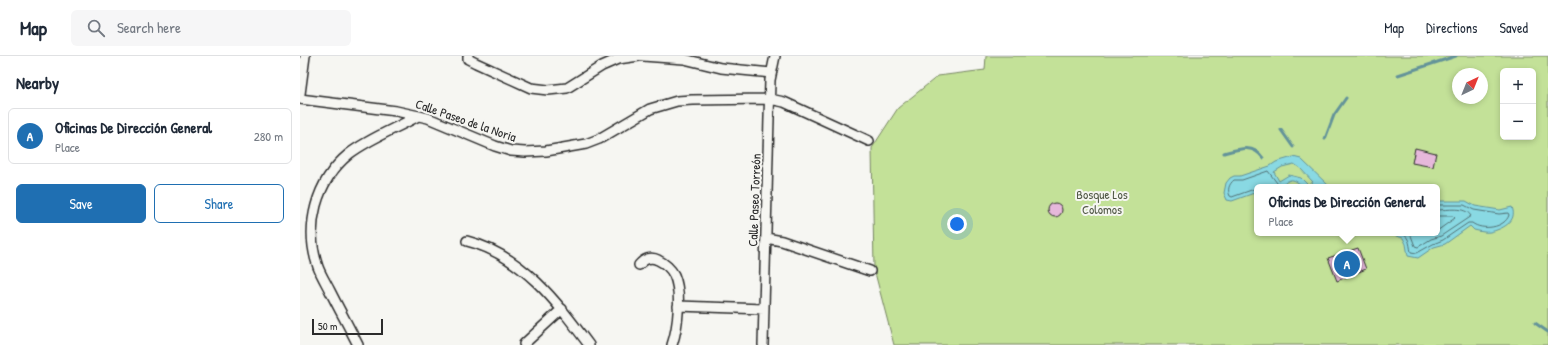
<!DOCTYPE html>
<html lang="en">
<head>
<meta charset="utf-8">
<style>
  :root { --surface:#fff; --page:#f6f6f7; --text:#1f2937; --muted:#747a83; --line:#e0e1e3; --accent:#1f6fb2 }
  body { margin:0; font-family:"Patrick Hand",sans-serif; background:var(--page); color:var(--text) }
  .controls { position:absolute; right:12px; top:12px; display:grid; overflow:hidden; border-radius:6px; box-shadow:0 2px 6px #0003 }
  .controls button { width:36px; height:36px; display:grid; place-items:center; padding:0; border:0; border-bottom:1px solid var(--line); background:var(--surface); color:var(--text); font:20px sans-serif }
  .compass { position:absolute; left:1152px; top:12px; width:36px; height:36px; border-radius:50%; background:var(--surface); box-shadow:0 2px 6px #0003; rotate:43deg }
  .scale { position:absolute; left:12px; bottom:10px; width:71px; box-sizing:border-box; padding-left:4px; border:2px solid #2b2b2b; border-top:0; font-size:11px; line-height:14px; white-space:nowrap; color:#2b2b2b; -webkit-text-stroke:3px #f6f6f2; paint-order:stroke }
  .you { position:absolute; left:657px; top:168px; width:14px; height:14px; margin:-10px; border:3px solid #fff; border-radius:50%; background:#1a73e8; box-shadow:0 0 0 6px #1a73e833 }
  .badge { display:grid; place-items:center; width:26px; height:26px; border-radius:50%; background:var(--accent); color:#fff; font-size:13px; font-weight:700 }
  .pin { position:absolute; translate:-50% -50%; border:2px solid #fff; box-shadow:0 1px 4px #0006 }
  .popup { position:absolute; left:954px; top:128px; width:186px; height:52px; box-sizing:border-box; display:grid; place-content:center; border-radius:6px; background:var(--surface); filter:drop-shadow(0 1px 3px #0005); font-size:13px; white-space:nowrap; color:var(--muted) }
  .popup b { font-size:15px; color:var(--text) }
  .popup::after { content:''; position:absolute; left:50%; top:100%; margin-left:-8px; border:8px solid transparent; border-top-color:var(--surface) }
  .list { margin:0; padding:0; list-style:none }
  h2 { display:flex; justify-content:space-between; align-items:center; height:52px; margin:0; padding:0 16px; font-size:17px }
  h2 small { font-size:13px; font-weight:400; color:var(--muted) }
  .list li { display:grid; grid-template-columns:26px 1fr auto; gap:12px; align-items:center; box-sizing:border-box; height:56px; margin:0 8px 8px; padding:0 8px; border:1px solid var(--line); border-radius:6px }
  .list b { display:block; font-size:15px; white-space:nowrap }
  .list p { margin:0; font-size:13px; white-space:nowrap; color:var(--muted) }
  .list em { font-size:13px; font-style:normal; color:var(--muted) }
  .actions { display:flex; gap:8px; padding:12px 16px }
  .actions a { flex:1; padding:9px 0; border:1px solid var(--accent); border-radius:6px; text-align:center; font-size:14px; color:var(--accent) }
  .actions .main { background:var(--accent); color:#fff }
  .icon { flex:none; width:22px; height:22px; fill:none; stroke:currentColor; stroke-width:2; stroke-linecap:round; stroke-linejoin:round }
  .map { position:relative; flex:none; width:1248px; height:289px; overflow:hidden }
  header { display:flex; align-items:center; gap:24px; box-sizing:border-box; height:56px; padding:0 20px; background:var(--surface); border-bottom:1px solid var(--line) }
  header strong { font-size:19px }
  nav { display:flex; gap:22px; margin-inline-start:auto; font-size:14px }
  .search { width:280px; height:36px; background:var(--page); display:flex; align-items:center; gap:10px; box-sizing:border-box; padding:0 14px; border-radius:6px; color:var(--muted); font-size:15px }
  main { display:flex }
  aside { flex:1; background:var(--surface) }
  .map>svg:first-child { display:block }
</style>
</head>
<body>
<header>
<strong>Map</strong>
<div class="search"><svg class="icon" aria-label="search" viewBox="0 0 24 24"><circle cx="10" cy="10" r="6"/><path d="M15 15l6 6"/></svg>Search here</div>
<nav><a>Map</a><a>Directions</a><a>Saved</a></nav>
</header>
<main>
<aside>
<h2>Nearby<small></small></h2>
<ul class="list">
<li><span class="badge">A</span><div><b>Oficinas De Dirección General</b><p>Place</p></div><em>280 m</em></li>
</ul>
<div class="actions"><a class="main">Save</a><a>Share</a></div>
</aside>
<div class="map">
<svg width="1248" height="289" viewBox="0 0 1248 289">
  <rect width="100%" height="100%" fill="#f6f6f2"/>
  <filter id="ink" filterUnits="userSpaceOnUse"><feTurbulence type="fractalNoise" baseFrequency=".025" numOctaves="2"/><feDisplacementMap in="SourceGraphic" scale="8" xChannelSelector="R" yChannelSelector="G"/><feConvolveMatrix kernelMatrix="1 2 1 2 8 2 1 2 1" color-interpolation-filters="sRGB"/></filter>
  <g filter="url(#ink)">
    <path fill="#c3e198" stroke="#778662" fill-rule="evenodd" d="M686,0h562v289h-654l-20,-76 -2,-121 26,-40 40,-32 47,-6zM1203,15h30v66h-30zM1158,18h24v24h-24zM957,131h180v46h-180z"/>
    <path fill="#89d9e3" stroke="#639399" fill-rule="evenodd" d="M993,101l8,2 29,28c-7,0 -16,1 -24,0 -8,-1 -12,-14 -23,-2l2,2h-6l-2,-2 -7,2h-13v5l-25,9 -5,-1 -3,-7 2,-10 4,-5 4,-2h6l30,-10 6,-4zM994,108l6,4 13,14 -5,3 -7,-7 -12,-3 -10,6 -5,-9 8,-5z
      M1137,145h29l9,5 25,4 12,-3c6,15 -10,22 -22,25 -5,1 -11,-1 -16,-2l-4,-4 -25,18 -11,3 -16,11 -10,-2 -2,-12 -3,-6 -7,-2 -4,-3h45z"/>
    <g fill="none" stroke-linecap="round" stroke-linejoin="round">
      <path stroke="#517175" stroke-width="1" d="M957,132l-25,9 -2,-1c-3,-6 -1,-12 4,-16h8l26,-9 12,16
        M1137,160h16l2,2 -18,13
        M1100,177c10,3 9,10 11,19l6,1 16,-9 10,-4 25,-17h4c10,8 33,5 37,-8l-1,-2 -9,1 -25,-4 -10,-5h-27
        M1110,177l5,13 3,1 13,-8 10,-3 30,-20c-6,-10 -24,-6 -34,-6"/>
      <path stroke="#639399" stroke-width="3" d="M1098,19l58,-19
        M981,74l12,17
        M1025,83l9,-24 12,-17
        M924,97c14,-4 29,-10 39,5
        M1235,267l13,9"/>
    </g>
    <path fill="#e6b8db" stroke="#2b2b2b" d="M1115,92l21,5 -3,14 -21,-4z
      M748 154a7 7 0 1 1 14 0a7 7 0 1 1-14 0Z
      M1058,192l8,21 -29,12 -9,-23z"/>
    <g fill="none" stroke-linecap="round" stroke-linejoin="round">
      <defs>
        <path id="minor" d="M168,0v3l8,4 55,25 17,2 19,-2 35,-22 16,-7 21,-3
          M343,0l41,3 37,9 50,5
          M0,38l5,-38
          M0,43l96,12 32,7 67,28 16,5 14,1 21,-1 40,-7 13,-5 51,-30 27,-8 15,-1 78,-1 14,3 85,39
          M466,182l16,3 88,30
          M167,185c55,14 90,61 122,104
          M339,209c5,-6 12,-9 19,-5 6,3 13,9 16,15 8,18 4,52 -2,70
          M378,250l86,3
          M224,288l38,-35
          M58,289c-9,-18 -19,-36 -28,-54 -4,-8 -9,-16 -12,-24 -14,-40 -2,-86 31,-113 21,-16 46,-25 69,-38
          M463,289l7,-265 5,-24"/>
      </defs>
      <use href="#minor" stroke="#2b2b2b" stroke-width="12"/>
      <use href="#minor" stroke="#f6f6f2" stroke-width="9"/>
    </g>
  </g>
  <g text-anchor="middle" stroke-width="4" stroke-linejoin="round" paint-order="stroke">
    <g font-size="13" fill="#2b2b2b" stroke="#f6f6f2">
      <text transform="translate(166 64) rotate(19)" y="5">Calle Paseo de la Noria</text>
      <text transform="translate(454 144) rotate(-88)" y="5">Calle Paseo Torreón</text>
    </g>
    <g font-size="13" fill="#515846" stroke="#f6f6f2">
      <text x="802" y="143">Bosque Los<tspan x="802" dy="15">Colomos</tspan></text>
    </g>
  </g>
</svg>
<div class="controls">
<button>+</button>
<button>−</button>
</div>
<svg class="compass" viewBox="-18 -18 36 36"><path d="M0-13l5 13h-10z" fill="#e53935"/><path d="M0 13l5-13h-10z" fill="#747a83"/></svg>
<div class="scale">50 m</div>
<div class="you"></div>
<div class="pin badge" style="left:1047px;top:208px">A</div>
<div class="popup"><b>Oficinas De Dirección General</b>Place</div>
</div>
</main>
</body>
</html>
